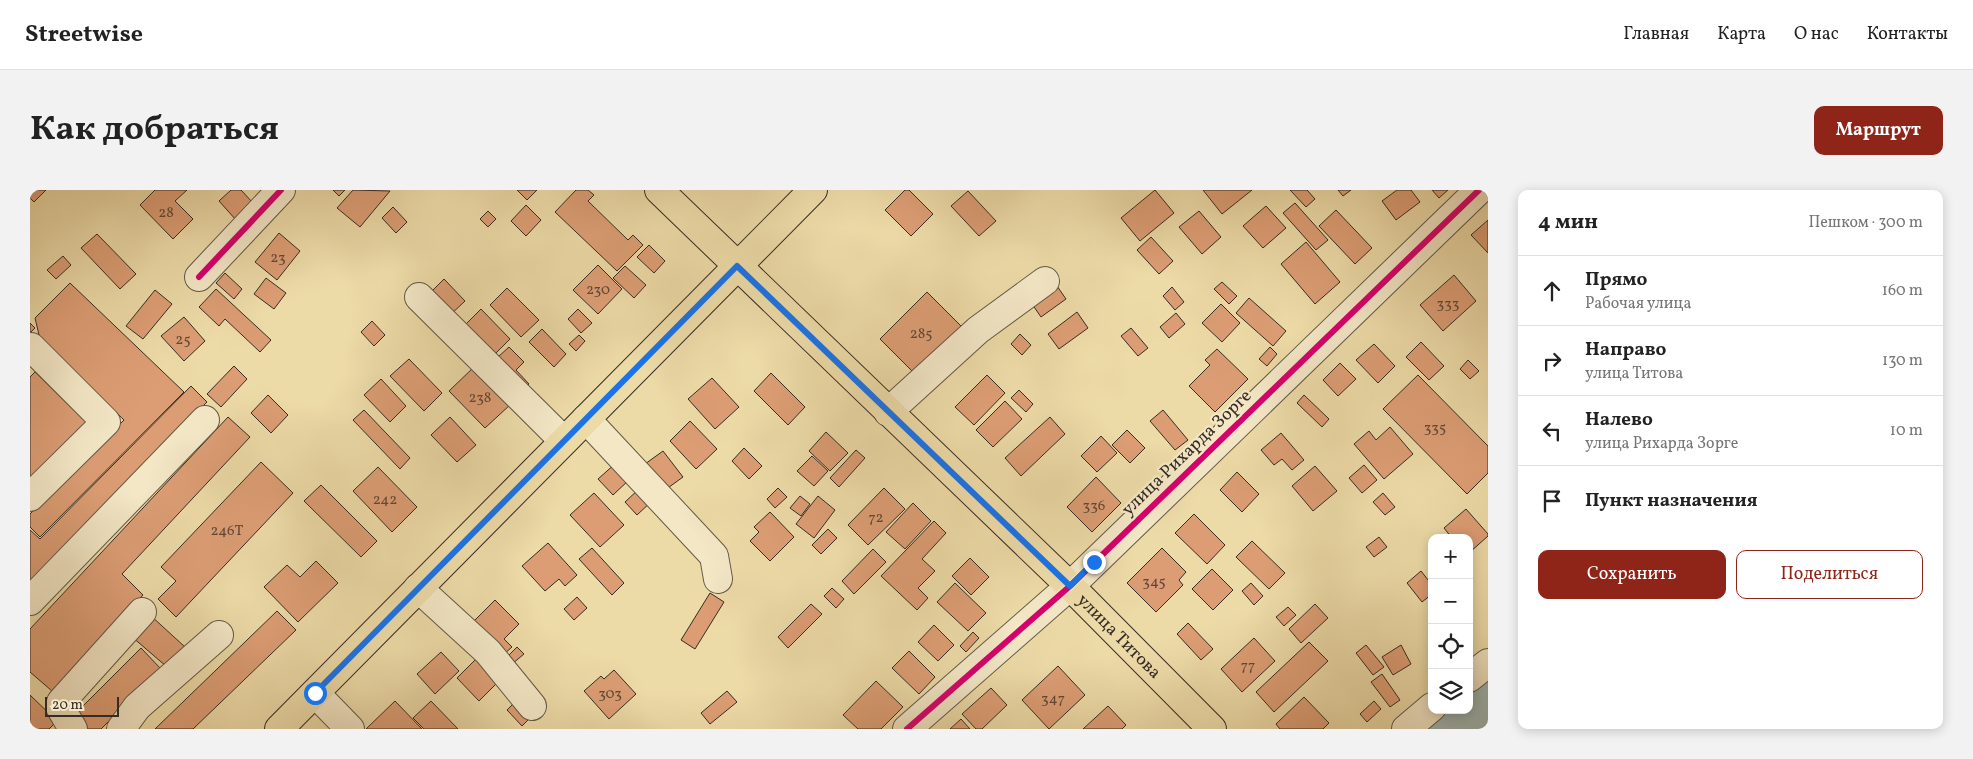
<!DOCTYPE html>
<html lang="ru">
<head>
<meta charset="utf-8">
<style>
  :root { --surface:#fff; --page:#f2f2f2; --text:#222; --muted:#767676; --line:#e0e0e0; --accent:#8f2418 }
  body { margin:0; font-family:Vollkorn,serif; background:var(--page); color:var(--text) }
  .controls { position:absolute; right:15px; bottom:15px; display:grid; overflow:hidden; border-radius:10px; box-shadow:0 2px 12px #0003 }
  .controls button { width:45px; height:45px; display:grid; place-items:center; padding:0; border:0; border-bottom:1px solid var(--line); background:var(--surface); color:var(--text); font:25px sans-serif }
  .scale { position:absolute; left:15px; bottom:12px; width:74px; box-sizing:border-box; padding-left:5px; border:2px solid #362c24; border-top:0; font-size:14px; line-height:18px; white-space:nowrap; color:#362c24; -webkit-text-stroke:4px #f3e7c6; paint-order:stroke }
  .stop { position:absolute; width:15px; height:15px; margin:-11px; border:4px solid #1a73e8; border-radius:50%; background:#fff }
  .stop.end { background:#1a73e8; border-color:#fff; box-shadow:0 1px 5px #0008 }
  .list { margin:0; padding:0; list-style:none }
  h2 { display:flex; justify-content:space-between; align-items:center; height:65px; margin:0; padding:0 20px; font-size:21px }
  h2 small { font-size:16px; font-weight:400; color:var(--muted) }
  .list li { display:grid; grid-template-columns:32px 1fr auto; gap:15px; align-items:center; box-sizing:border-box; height:70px; padding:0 20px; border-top:1px solid var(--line) }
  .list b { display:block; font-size:19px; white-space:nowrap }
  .list p { margin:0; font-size:16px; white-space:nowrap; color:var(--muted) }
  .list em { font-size:16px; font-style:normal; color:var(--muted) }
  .actions { display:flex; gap:10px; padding:15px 20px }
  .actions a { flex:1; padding:11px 0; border:1px solid var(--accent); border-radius:10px; text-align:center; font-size:18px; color:var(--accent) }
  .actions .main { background:var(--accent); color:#fff }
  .icon { flex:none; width:28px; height:28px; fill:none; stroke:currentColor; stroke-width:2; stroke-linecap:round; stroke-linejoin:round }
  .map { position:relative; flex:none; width:1458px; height:539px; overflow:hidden; border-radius:10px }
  header { display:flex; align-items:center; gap:30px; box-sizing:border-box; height:70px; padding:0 25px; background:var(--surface); border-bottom:1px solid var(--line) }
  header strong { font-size:24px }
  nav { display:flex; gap:28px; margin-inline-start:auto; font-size:18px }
  .intro { display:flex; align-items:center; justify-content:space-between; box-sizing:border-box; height:120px; padding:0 30px }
  h1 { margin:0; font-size:35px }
  .button { padding:12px 22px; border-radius:10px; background:var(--accent); color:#fff; font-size:18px; font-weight:700 }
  main { display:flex; gap:30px; padding:0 30px }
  aside { flex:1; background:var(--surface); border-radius:10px; box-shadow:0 2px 12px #0003 }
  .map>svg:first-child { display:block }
</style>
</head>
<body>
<header>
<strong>Streetwise</strong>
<nav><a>Главная</a><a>Карта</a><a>О нас</a><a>Контакты</a></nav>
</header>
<div class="intro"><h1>Как добраться</h1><a class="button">Маршрут</a></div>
<main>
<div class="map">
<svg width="1458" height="539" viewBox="0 0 1458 539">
  <rect width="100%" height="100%" fill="#ecdaa7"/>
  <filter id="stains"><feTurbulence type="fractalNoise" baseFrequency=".004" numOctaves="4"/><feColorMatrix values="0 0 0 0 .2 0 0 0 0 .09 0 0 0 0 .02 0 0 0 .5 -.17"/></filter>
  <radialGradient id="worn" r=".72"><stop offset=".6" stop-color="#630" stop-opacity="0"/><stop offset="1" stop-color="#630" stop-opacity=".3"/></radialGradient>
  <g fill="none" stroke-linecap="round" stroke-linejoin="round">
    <path stroke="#9fb7b4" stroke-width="44" d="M1422,539l36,-26"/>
  </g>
  <path fill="#dc9d74" stroke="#362c24" d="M0,0h16l-12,12 -4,-4z
    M125,0h32l-12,11 18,18 -20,20 -33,-34z
    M201,0h10l12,13 -17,17 -17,-19z
    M303,0h12l-6,6z
    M323,0l37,1 -30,36 -23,-19z
    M487,0h20l-10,10z
    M546,0h12l6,5 -6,6 40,39 5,-5 10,10 -26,26 -62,-59z
    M875,0h4l24,24 -22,22 -26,-26z
    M1125,0l19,23 -34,28 -19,-23z
    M1173,0h49l-30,24z
    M1260,0h17l8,9 -9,8z
    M1308,0h13l-8,6z
    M1367,0h14l9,12 -24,18 -14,-19z
    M1402,0h16l-9,8z
    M938,1l28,30 -17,15 -28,-30z
    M1265,13l33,37 -12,10 -33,-37z
    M496,15l15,15 -15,16 -15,-15z
    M1236,16l20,22 -23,20 -20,-22z
    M363,17l14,15 -11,11 -14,-15z
    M1306,20l36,38 -17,16 -36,-38z
    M458,21l8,8 -8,8 -8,-8z
    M1169,21l22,26 -19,17 -23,-27z
    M1458,30v33l-17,-18z
    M249,43l21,18 -23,29 -22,-18z
    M67,44l39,40 -16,15 -39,-41z
    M1121,47l22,24 -14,13 -22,-24z
    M1276,52l34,40 -25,22 -34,-40z
    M619,55l16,16 -11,12 -17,-16z
    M33,66l8,9 -15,14 -9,-9z
    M568,75l24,24 -24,25 -25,-24z
    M595,76l21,19 -12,13 -21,-20z
    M195,83l17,16 -8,10 -18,-16z
    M1424,85l22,26 -33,30 -23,-26z
    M236,88l20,15 -12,16 -20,-15z
    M414,89l21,22 -18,17 -20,-22z
    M1192,92l15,14 -8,8 -15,-15z
    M40,93l114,109 -144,145 -10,-10v-13l94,-94 -84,-81 -5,-21z
    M1027,96l9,13 -25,18 -9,-13z
    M1142,97l12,15 -9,8 -12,-14z
    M477,98l32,32 -18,17 -31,-32z
    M186,99l55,51 -11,12 -35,-33 -6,7 -20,-19z
    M125,100l17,14 -29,35 -17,-13z
    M897,102l35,35 -47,47 -35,-35z
    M1219,108l37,33 -13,15 -37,-33z
    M1191,114l19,19 -18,19 -20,-19z
    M451,119l29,30 -18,18 -29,-30z
    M548,119l14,14 -11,10 -13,-14z
    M1047,122l11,16 -29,21 -11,-15z
    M1146,123l9,11 -16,14 -9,-11z
    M154,127l21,24 -21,20 -23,-25z
    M342,131l13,14 -11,11 -13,-14z
    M0,133l5,5 -5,5z
    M1101,138l17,20 -10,8 -17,-20z
    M512,139l24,25 -12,13 -25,-25z
    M990,144l11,11 -9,10 -11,-11z
    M549,145l6,6 -9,10 -7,-7z
    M1391,152l23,24 -15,14 -23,-23z
    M1344,154l21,22 -17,17 -22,-23z
    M479,157l15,15 -8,8 13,14 -6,6 -25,-33z
    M1240,157l7,7 -10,12 -8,-7z
    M1187,159l31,30 -33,33 -26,-26 21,-21 -5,-5z
    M379,169l33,34 -18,18 -34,-35z
    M1438,170l11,11 -9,8 -10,-10z
    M1310,173l16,16 -18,17 -15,-16z
    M204,176l13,13 -26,28 -14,-13z
    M445,176l36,38 -26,24 -36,-37z
    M5,182l53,52 -58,59v-106z
    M741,183l34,34 -17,18 -34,-34z
    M957,185l18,18 -31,32 -19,-18z
    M1388,185l70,71v27l-21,21 -84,-85z
    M682,188l27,29 -24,22 -27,-30z
    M351,189l25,27 -16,16 -26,-27z
    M161,196l16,16 -177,179v-51l10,9z
    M989,200l14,14 -7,8 -15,-14z
    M238,205l20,20 -17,18 -20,-20z
    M1274,205l25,24 -7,8 -25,-24z
    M975,211l17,18 -29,28 -17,-17z
    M334,220l46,48 -10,11 -47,-49z
    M1133,220l25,30 -13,10 -25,-29z
    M198,227l22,20 -128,137 21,21 -91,96 -22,-19v-43z
    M420,227l26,28 -19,17 -26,-27z
    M1020,227l15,17 -44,42 -16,-18z
    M660,231l27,28 -21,20 -26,-28z
    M1360,237l23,27 -29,25 -30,-35 15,-13 7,9z
    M1097,240l18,18 -15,15 -18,-18z
    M796,242l22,21 -18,18 -21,-20z
    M1251,243l23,27 -12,10 -10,-11 -8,6 -13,-15z
    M1071,246l16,17 -20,19 -16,-16z
    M714,258l18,18 -13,13 -17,-18z
    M826,260l9,8 -26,29 -9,-9z
    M633,261l20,26 -18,13 -20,-26z
    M782,266l16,15 -14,15 -17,-15z
    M231,272l32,31 -117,124 -18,-18 18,-18 -15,-14z
    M586,273l14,16 -17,16 -15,-16z
    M1334,275l13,15 -15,13 -13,-15z
    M1285,276l22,25 -24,20 -21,-25z
    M348,277l39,40 -25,25 -39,-41z
    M1207,282l22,22 -17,18 -22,-22z
    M1066,287l25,26 -29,29 -25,-25z
    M291,295l56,56 -16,16 -57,-56z
    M610,298l12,13 -15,14 -12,-13z
    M748,298l9,9 -12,11 -8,-9z
    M854,298l21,21 -37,36 -20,-20z
    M564,303l30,32 -24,22 -30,-32z
    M1353,303l12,14 -10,8 -12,-13z
    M770,306l10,8 -9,12 -11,-8z
    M788,306l17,14 -21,28 -18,-14z
    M883,313l18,18 -26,28 -19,-17z
    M1436,319l22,25v2l-19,17v-15h-17l-8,-10z
    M740,322l24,25 -24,24 -20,-20 9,-9 -5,-5z
    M1164,324l31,31 -18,19 -32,-31z
    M904,331l12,12 -24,26 13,12 -17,17 10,10 -11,12 -36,-34z
    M798,339l9,9 -16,16 -9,-9z
    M1349,347l8,10 -13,10 -8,-10z
    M1222,351l33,32 -16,16 -33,-32z
    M518,353l29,32 -12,11 -6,-7 -14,12 -23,-25z
    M562,358l32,35 -12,12 -33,-36z
    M1132,358l24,24 -7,8 4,5 -27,27 -29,-29z
    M843,359l13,13 -32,32 -12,-13z
    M940,368l19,19 -18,18 -19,-19z
    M286,371l22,22 -40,39 -34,-35 23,-22 13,12z
    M1182,379l21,21 -20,20 -21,-21z
    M1391,381l11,14v9l-10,8 -15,-19z
    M925,393l31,30 -18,18 -31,-29z
    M1221,393l12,13 -9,9 -12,-14z
    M802,398l12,11 -8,9 -12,-12z
    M680,403l14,9 -29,47 -14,-9z
    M547,407l10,11 -13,12 -10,-11z
    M465,410l24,24 -15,15 8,8 -9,8 -31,-32z
    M781,414l11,10 -34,34 -10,-11z
    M1285,414l13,14 -27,25 -12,-14z
    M1258,417l8,8 -12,11 -8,-9z
    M247,421l19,19 -103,99h-38z
    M120,425l35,32 -18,20 -36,-31z
    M1158,433l25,26 -12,11 -24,-26z
    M904,435l20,20 -16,16 -20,-19z
    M943,442l6,6 -13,14 -6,-6z
    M1224,448l21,23 -33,31 -21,-23z
    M1279,452l19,19 -54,51 -18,-20z
    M1336,455l18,22 -11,8 -17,-22z
    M1371,455l10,19 -18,11 -11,-18z
    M487,457l7,7 -12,10 -6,-6z
    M111,458l20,21 -60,60h-14l-13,-14z
    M879,461l26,26 -16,17 -27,-26z
    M411,462l18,19 -24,23 -18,-20z
    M446,469l22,23 -19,19 -22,-23z
    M1028,476l27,29 -36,34 -27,-29z
    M584,480l22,24 -27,25 -25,-28 17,-15 3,3z
    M1352,484l18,26 -10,7 -19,-25z
    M846,491l27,26 -22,22h-23l-15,-14z
    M961,498l16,17 -25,24h-6l-14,-15z
    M697,501l10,11 -27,22 -9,-11z
    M0,505l27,26 -8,8h-19z
    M1274,507l25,26 -6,6h-43l-4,-5z
    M487,510l15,16 -10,10 -15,-16z
    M365,511l27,28h-56z
    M401,511l27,28h-34l-11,-11z
    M1344,511l7,8 -14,13 -7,-8z
    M1078,516l18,19 -4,4h-39z
    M931,529l9,10h-20z"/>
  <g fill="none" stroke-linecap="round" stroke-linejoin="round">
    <defs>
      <path id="minor" d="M169,87l82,-87
        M389,107l145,144
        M858,222l90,-82 67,-49
        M556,229l128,137 4,23
        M0,307l76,-75 -75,-75
        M388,398l70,64 44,54
        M0,411l175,-181
        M1439,488l19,-15
        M285,503l35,36
        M43,539l-13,-22 1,-5 81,-90
        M91,539l16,-22 82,-72
        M877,539l163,-143 409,-396
        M1376,539l26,-22"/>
      <g id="major">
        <path id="s1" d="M629,0l411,396 142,143"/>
        <path d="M249,539l534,-539"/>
      </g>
    </defs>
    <use href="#minor" stroke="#645845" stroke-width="30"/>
    <use href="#major" stroke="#362c24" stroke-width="30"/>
    <use href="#minor" stroke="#f3e7c6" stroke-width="28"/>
    <use href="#major" stroke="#ecdaa7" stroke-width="28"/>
    <defs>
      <path id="cycleway" d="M169,87l82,-87
        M877,539l163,-143 409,-396"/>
    </defs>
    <use href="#cycleway" stroke="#f3e7c6" stroke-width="9"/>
    <use href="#cycleway" stroke="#d6006c" stroke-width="6"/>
  </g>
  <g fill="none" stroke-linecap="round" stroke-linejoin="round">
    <path stroke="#1a73e8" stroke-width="6" d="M285,503l422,-427 333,320 24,-24"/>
  </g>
  <g text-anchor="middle" stroke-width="4.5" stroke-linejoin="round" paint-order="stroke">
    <g font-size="15" fill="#604838">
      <text x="136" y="27">28</text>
      <text x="248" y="72">23</text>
      <text x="568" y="104">230</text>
      <text x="1418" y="118">333</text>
      <text x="891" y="148">285</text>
      <text x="153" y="154">25</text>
      <text x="450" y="212">238</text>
      <text x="1405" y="242">335</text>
      <text x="355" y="314">242</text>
      <text x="1064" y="320">336</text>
      <text x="846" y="332">72</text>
      <text x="197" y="345">246Т</text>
      <text x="1124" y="396">345</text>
      <text x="1218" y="480">77</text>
      <text x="580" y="508">303</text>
      <text x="1023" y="513">347</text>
    </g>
    <g font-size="18" fill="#362c24" stroke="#f3e7c6">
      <text transform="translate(1156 262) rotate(-44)" y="6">улица Рихарда Зорге</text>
      <text dy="6" stroke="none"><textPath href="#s1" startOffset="641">улица Титова</textPath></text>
    </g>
  </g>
  <rect width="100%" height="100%" filter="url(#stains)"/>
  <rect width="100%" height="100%" fill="url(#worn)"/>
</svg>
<div class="controls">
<button>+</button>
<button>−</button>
<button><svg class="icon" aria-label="locate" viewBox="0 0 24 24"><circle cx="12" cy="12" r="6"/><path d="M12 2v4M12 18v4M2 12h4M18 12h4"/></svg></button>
<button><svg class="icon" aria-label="layers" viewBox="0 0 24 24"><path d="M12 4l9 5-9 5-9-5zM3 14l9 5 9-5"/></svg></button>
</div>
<div class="scale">20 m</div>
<div class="stop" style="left:285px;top:503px"></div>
<div class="stop end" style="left:1064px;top:372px"></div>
</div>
<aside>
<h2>4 мин<small>Пешком · 300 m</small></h2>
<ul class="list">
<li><svg class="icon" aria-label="ahead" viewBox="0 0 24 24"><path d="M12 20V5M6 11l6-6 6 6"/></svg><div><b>Прямо</b><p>Рабочая улица</p></div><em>160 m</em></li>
<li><svg class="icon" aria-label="right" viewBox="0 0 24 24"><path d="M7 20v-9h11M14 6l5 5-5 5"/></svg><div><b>Направо</b><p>улица Титова</p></div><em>130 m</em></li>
<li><svg class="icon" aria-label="left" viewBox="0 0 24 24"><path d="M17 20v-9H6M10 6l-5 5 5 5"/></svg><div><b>Налево</b><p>улица Рихарда Зорге</p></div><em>10 m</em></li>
<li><svg class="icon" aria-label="arrive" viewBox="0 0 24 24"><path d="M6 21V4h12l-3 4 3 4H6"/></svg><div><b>Пункт назначения</b></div></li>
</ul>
<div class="actions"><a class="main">Сохранить</a><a>Поделиться</a></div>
</aside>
</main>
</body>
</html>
